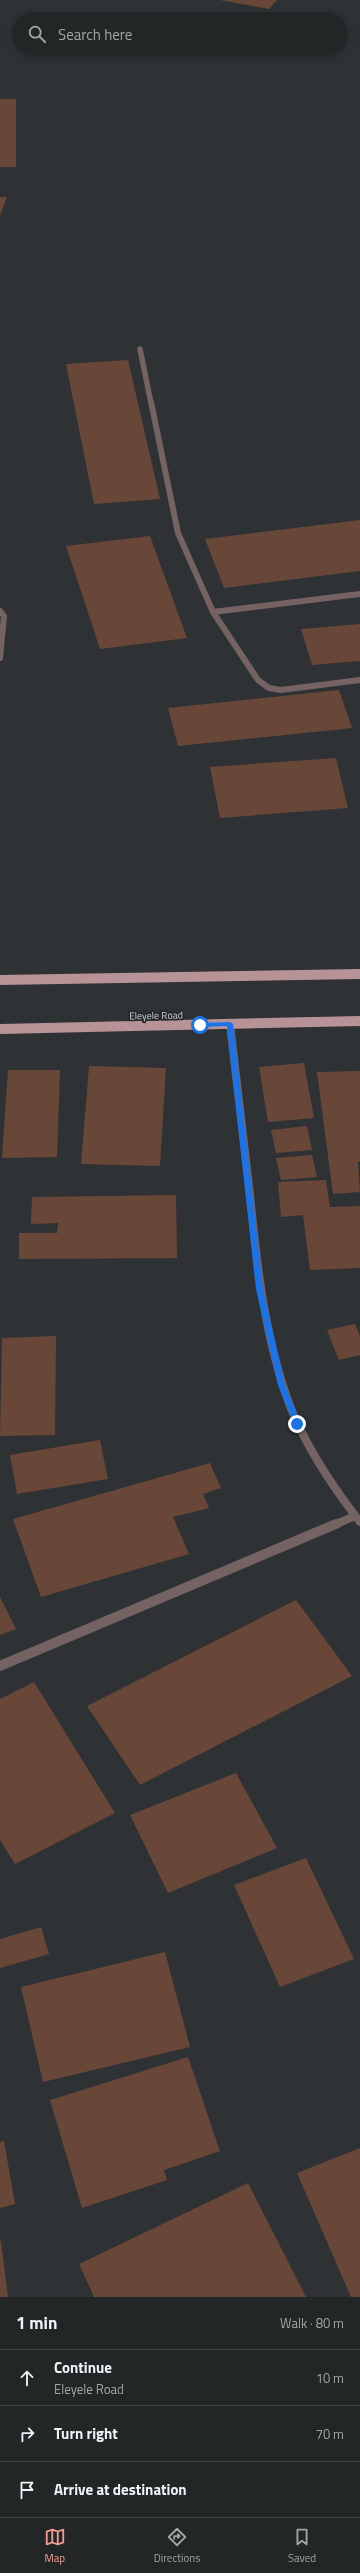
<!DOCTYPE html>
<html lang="en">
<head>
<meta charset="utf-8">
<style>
  :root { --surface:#232627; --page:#2f3233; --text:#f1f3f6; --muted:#a3a5a7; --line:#404344; --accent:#f59c92 }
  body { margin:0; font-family:"Titillium Web",sans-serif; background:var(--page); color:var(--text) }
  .stop { position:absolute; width:12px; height:12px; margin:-9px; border:3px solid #1a73e8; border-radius:50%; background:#fff }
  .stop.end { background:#1a73e8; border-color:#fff; box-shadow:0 1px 4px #0008 }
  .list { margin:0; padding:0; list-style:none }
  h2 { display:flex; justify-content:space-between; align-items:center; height:52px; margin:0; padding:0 16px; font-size:17px }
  h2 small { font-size:13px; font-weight:400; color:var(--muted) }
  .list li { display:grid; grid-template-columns:26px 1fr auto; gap:12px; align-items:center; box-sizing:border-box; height:56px; padding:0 16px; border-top:1px solid var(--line) }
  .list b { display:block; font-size:15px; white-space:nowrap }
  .list p { margin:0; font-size:13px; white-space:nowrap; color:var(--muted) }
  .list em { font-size:13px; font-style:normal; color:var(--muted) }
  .icon { flex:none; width:22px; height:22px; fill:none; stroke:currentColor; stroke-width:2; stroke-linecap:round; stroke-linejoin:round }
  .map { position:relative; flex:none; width:360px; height:2297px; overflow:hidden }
  .search { position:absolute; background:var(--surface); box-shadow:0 2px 10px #0003; left:12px; right:12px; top:12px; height:44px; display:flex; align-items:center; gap:10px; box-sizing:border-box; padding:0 14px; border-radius:22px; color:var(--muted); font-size:15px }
  .sheet { height:220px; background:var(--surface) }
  nav { display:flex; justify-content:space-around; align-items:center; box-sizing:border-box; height:56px; border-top:1px solid var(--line); background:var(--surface); font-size:11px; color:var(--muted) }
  nav a { display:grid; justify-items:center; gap:2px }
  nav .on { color:var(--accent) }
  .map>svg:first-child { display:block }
</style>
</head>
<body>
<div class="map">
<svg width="360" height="2297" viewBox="0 0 360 2297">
  <rect width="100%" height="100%" fill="#2f3234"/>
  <path fill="#684738" d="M220,0h57l-8,9z
    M0,99h16v68h-16z
    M0,197h7l-7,19z
    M128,360l32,139 -66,5 -28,-140z
    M360,520v51l-136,17 -19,-49z
    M150,536l37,102 -87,11 -34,-103z
    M360,624v37l-48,4 -11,-36z
    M339,690l13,38 -174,18 -10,-38z
    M336,758l12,50 -128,10 -10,-51z
    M304,1063l10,55 -46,4 -9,-55z
    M89,1066l77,2 -6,98 -79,-2z
    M8,1070h52l-3,87 -55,1z
    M360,1071v90l-2,1 2,30 -27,2 -16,-122z
    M307,1126l5,24 -36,3 -5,-23z
    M312,1155l5,22 -36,3 -5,-22z
    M326,1180l4,27 30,-1v62l-50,2 -7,-55 -22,2 -3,-35z
    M176,1195l1,63 -158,1v-26h38l1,-10 -27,1 1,-27z
    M355,1324l5,12v19l-21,5 -12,-30z
    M56,1336l-1,99 -55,1 2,-98z
    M100,1440l8,39 -91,15 -7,-39z
    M210,1463l11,25 -18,6 6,14 -36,9 16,37 -148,43 -28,-78z
    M0,1597l16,32 -16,6z
    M296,1600l56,76 -212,109 -53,-79z
    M34,1682l81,131 -100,51 -15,-24v-141z
    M236,1773l41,75 -109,45 -38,-78z
    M306,1858l48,101 -74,28 -46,-102z
    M41,1927l8,27 -49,14v-29z
    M165,1952l25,95 -147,35 -22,-95z
    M188,2057l32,94 -56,19 3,10 -85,28 -32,-108z
    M4,2141l11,63 -15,4v-66z
    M360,2148v149h-9l-54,-124z
    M248,2183l58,114h-212l-15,-33z
    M0,2241h1l7,56h-8z"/>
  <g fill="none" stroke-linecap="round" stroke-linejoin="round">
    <path stroke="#756364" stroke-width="5.5" d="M140,349l11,54"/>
    <path stroke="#756364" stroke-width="6" d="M151,402l27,131 35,79 45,68 11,8 12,2 79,-10
      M0,611l4,5 -4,42
      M213,612l147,-18"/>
    <path stroke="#756364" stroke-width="8" d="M230,1024c7,57 13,114 20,171 7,71 15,144 40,211 17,43 42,80 70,116
      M334,1525l21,-9"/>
    <path stroke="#756364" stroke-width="10" d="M0,1666l336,-142"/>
    <path stroke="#b79397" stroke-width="10" d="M0,980l360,-6
      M0,1029l360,-8"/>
  </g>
  <path fill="#1a73e8" d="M230,1022l3,2 30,265 22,96 16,39 -4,3 -3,-3 -16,-39 -22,-96 -29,-263 -27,1 -4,-2 4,-2z"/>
  <g text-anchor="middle" stroke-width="3.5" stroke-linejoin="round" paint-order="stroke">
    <g font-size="10" fill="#cfd1d2" stroke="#25282a">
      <text transform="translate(156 1015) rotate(-1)" y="4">Eleyele Road</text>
    </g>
  </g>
</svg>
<div class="stop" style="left:200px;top:1025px"></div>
<div class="stop end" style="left:297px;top:1424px"></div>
<div class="search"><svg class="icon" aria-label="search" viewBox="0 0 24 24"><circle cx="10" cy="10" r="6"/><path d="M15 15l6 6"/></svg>Search here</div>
</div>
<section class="sheet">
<h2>1 min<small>Walk · 80 m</small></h2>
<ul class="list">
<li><svg class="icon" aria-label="ahead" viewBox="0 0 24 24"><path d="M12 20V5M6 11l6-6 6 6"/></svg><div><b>Continue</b><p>Eleyele Road</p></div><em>10 m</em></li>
<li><svg class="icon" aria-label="right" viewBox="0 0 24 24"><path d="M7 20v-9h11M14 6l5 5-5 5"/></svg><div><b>Turn right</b></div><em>70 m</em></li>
<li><svg class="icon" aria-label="arrive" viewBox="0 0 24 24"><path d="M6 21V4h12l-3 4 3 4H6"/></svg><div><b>Arrive at destination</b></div></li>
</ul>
</section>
<nav>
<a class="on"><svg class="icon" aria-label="map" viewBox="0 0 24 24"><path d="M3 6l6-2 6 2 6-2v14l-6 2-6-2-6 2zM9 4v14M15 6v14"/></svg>Map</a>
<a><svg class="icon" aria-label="directions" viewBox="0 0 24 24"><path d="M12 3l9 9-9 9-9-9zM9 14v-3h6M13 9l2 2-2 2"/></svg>Directions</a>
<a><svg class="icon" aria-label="saved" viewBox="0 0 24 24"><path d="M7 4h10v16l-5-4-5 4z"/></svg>Saved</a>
</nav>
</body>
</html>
